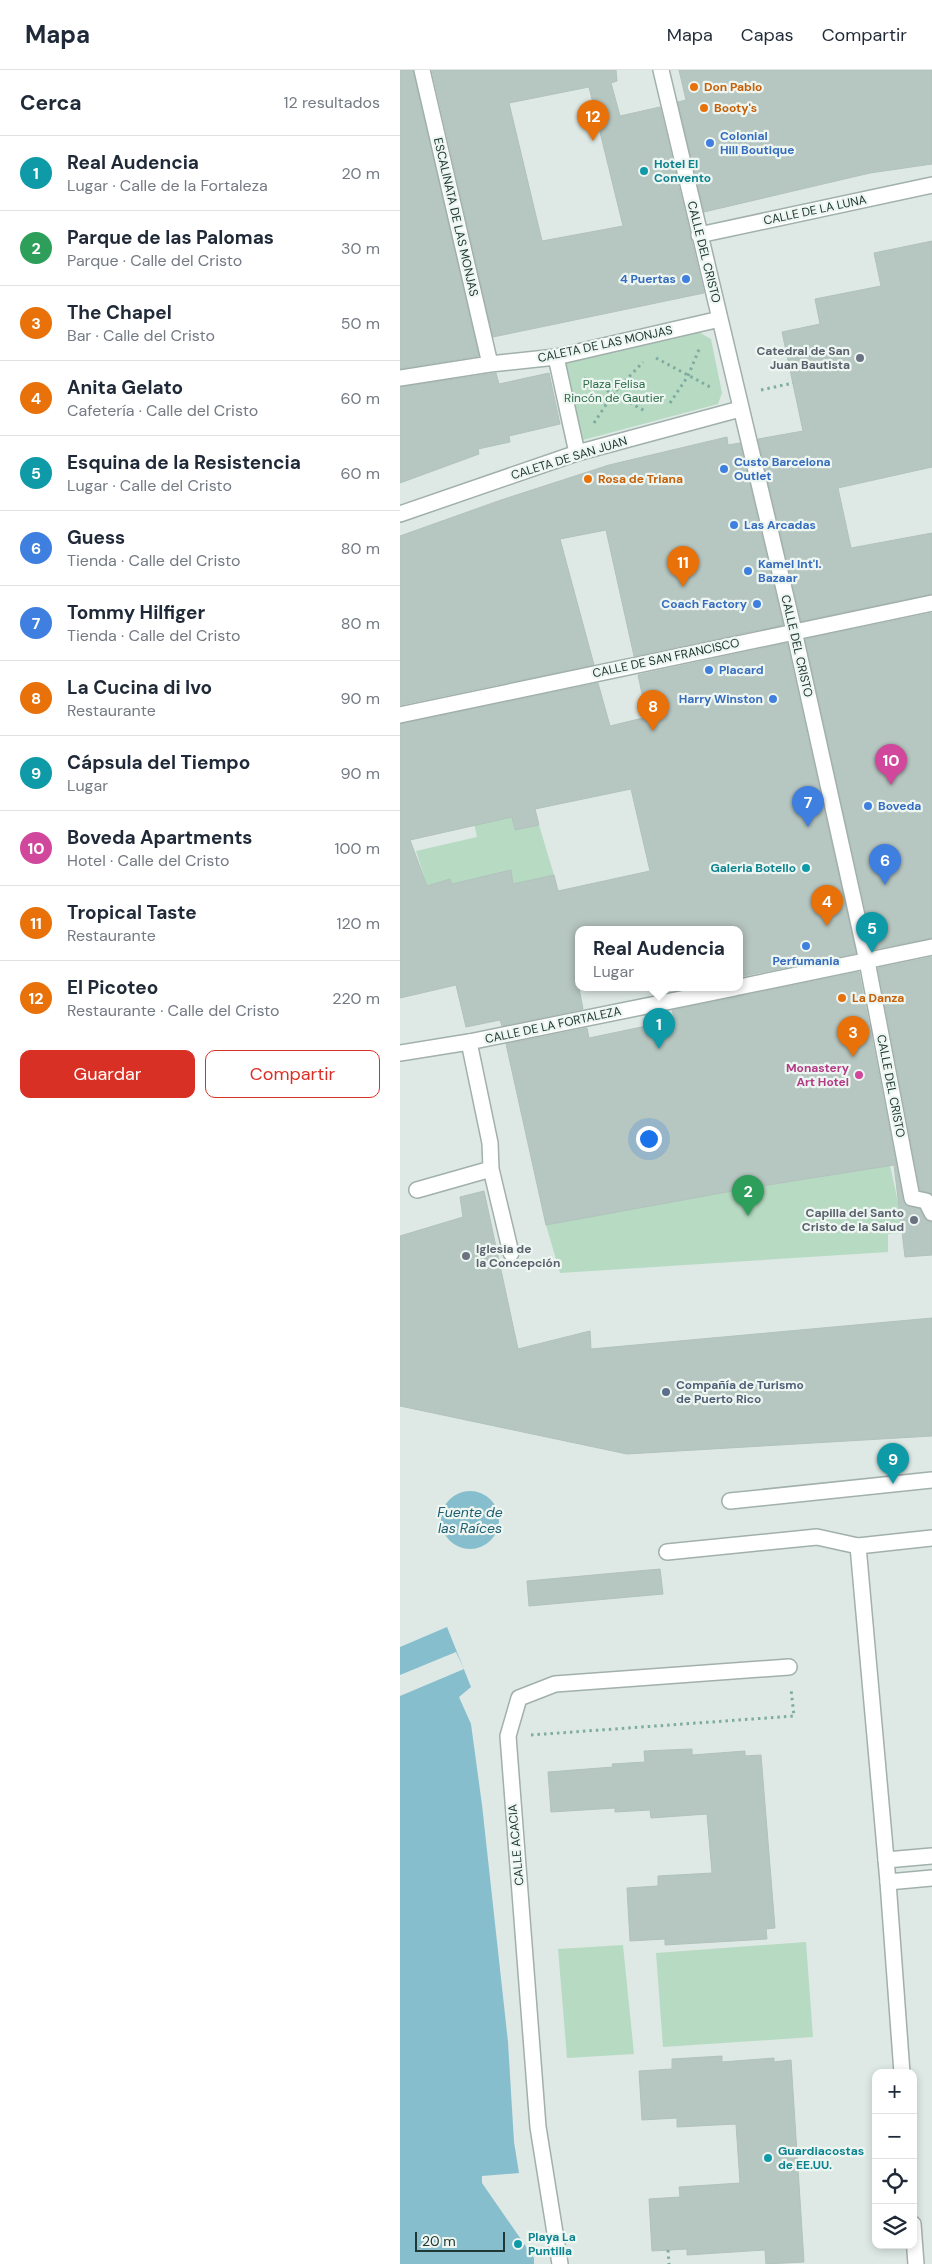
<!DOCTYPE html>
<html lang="es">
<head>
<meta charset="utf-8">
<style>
  :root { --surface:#fff; --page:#f6f6f7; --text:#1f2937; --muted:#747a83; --line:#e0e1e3; --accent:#d93025 }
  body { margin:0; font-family:"DM Sans",sans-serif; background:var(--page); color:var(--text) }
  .controls { position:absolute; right:15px; bottom:15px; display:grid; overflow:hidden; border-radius:10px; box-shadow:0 2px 8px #0003 }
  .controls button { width:45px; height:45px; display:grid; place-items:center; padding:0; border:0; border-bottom:1px solid var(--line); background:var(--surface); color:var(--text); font:25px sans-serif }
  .scale { position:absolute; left:15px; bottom:12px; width:90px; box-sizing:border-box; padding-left:5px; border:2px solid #203833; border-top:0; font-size:14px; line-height:18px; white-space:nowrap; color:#203833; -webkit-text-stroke:4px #eef6f2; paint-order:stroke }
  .you { position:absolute; left:248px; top:1068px; width:18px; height:18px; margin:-12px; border:4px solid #fff; border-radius:50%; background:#1a73e8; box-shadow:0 0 0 8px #1a73e833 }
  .badge { display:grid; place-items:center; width:32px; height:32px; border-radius:50%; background:var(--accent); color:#fff; font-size:16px; font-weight:700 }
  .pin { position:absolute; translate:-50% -41px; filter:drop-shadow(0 1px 2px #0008) }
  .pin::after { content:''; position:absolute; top:26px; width:18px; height:15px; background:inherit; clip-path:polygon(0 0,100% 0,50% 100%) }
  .popup { position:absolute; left:175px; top:856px; width:168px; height:65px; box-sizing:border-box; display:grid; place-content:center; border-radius:10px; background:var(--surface); filter:drop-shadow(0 1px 4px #0005); font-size:16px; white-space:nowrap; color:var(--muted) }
  .popup b { font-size:19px; color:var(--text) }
  .popup::after { content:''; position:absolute; left:50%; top:100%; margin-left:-10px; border:10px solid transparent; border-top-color:var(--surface) }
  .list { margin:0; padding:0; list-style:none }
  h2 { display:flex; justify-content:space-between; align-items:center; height:65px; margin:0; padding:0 20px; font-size:21px }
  h2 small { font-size:16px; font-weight:400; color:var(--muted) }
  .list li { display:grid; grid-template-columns:32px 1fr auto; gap:15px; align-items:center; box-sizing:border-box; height:75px; padding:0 20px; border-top:1px solid var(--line) }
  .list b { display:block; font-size:19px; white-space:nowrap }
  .list p { margin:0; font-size:16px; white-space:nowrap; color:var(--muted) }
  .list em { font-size:16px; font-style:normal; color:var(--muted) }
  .actions { display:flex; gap:10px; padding:15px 20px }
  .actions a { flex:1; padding:11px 0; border:1px solid var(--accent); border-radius:10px; text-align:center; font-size:18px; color:var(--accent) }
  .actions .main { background:var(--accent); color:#fff }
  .icon { flex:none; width:28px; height:28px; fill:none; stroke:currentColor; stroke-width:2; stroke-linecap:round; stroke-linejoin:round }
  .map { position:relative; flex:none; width:532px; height:2194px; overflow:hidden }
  header { display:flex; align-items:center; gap:30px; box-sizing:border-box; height:70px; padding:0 25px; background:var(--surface); border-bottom:1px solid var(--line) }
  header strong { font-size:24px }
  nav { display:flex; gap:28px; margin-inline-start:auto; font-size:18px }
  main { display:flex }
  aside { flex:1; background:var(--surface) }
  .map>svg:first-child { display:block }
</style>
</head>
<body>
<header>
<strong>Mapa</strong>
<nav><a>Mapa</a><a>Capas</a><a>Compartir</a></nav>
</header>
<main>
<aside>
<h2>Cerca<small>12 resultados</small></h2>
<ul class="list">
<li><span class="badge" style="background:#0f9aa8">1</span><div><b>Real Audencia</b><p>Lugar · Calle de la Fortaleza</p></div><em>20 m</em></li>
<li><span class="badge" style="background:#2e9e5b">2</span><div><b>Parque de las Palomas</b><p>Parque · Calle del Cristo</p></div><em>30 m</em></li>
<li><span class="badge" style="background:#e8710a">3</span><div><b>The Chapel</b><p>Bar · Calle del Cristo</p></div><em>50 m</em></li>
<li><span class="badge" style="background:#e8710a">4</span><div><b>Anita Gelato</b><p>Cafetería · Calle del Cristo</p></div><em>60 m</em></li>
<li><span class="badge" style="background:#0f9aa8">5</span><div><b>Esquina de la Resistencia</b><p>Lugar · Calle del Cristo</p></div><em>60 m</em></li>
<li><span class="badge" style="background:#3f7fe0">6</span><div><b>Guess</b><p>Tienda · Calle del Cristo</p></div><em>80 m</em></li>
<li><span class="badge" style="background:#3f7fe0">7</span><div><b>Tommy Hilfiger</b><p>Tienda · Calle del Cristo</p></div><em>80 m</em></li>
<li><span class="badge" style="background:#e8710a">8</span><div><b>La Cucina di Ivo</b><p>Restaurante</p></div><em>90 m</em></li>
<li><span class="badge" style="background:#0f9aa8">9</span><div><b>Cápsula del Tiempo</b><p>Lugar</p></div><em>90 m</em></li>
<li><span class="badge" style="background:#d1479c">10</span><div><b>Boveda Apartments</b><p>Hotel · Calle del Cristo</p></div><em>100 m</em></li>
<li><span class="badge" style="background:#e8710a">11</span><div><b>Tropical Taste</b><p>Restaurante</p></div><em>120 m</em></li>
<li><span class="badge" style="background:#e8710a">12</span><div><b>El Picoteo</b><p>Restaurante · Calle del Cristo</p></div><em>220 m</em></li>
</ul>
<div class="actions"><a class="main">Guardar</a><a>Compartir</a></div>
</aside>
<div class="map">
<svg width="532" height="2194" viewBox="0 0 532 2194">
  <rect width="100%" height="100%" fill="#dee9e5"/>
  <path fill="#b7dac2" d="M297,261l14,8 11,54 -4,11 -135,36 -17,-78z
    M87,637l28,123 24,-5 15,50 -41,9 -2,-12 -59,14 -2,-7 -23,7 -11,-35 61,-14 -27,-122z
    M490,1095l9,42 3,26 -14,1v18l-328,21 -14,-48 203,-37z
    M406,1872l7,95 -150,10 -7,-94z
    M223,1875l11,109 -67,4 -9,-109z"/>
  <path fill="#86becd" d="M41 1450a29 29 0 1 1 58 0a29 29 0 1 1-58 0Z
    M47,1557l24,60 -12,10 12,27 11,81 26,237 6,100 5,31 -37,3v7l52,75v6h-134v-617z"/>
  <path fill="#dee9e5" d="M56,1582l8,17 -64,27v-21z"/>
  <path fill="#b6c6c1" stroke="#b1c2bc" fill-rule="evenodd" d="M0,0h13l66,286 -79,13z
    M32,0h184l1,11 -6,2 9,33 40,-9 44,186 -211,44zM189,17l34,139 -81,15 -33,-138z
    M279,0h253v94l-62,9 -166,39 -26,-110 8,-2z
    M532,171v226l-94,21 13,60 81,-15v61l-131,27 -43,-182 45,-8 -21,-99 38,-8 -5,-25 66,-13 -7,-33z
    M96,303l3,11 50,-11 11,51 -51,12 1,6 -32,7 1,5 -79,29v-96z
    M327,367l1,8 12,-2 43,182 -149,31 -28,-126 -46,9 34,126 -194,40v-169l101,-36 108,-35z
    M532,543v325l-58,11 -69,-310z
    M387,573l69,310 -117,24v-47h-160v58l4,21 -81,17 -2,-6 -34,7 -10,-42 -56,13v-274l198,-41 12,43 37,-9 -9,-42zM231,719l19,82 -92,20 -4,-16 -41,9 -2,-14 -59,14 -2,-5 -23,7 -17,-46 102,-23 3,13 24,-5 -4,-16z
    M532,887v237l-12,-4 -42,-222z
    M459,902l44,228 3,5 14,4 6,11 6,2v33l-27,2 -11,-92 -145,23 -203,37 -40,-181 81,-16 2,10 86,-18 -3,-10z
    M84,1121l34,158 72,-18 1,18 341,-31v118l-305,18 -227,-48v-170l63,-19 -3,-20z
    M260,1499l3,25 -134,12 -2,-25z
    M292,1679v6l53,-4v5l16,-1 14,173 -9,1 1,10 -102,6v-6l-35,2 -3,-53 31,-2v-10l54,-3 -5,-59 -56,4 -1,-8 -35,2v-4l-64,4 -3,-40 65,-5 -1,-3 33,-2 -1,-11z
    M322,1986v6l52,-4v4l17,-2 13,202 -38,2 -1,-14 -78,5v-6l-35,2 -3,-52 31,-2 -1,-10 61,-4 -4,-59 -59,3v-9l-35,2 -3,-49 33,-2v-10z"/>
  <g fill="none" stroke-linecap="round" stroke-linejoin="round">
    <defs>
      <path id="lane" d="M0,983l69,-11
        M267,1482l150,-15 41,9
        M486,1790l46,-4
        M488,1812l44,-4
        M160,2194l-22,-137 -30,-391 11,-38 36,-14 234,-17"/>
      <path id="street" d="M22,0l68,294
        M261,0l133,561 73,330 45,237 14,3 6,12
        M299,165l233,-50
        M156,287l21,96
        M0,308l90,-14 66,-7 164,-38
        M0,444l177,-61 163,-44
        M0,645l532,-112
        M339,917l193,-40
        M91,1099l20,84
        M17,1120l74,-21 -1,-26 -21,-101 266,-54
        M330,1431l202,-21
        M502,2003l-14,-191 -30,-336 74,-8
        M513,2154l3,40"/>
    </defs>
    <use href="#lane" stroke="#a1b0ac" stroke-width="18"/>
    <use href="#street" stroke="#a1b0ac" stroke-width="18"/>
    <path stroke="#7faca0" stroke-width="3" stroke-dasharray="2.5 4" stroke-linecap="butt" d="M256,288l56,30
      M184,308l61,33
      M361,320l32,-7
      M270,333l18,-27 12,-29
      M194,353l19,-29 30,-32
      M131,1665l263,-19 -3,-27
      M268,2180l1,14"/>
    <use href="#lane" stroke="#fff" stroke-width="15"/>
    <use href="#street" stroke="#fff" stroke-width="15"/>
  </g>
  <g fill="#e8710a" stroke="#eef6f2" stroke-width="2">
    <circle cx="294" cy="17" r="5"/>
    <circle cx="304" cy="38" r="5"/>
    <circle cx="188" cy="409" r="5"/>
    <circle cx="442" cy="928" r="5"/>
  </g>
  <g fill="#3f7fe0" stroke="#eef6f2" stroke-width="2">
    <circle cx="310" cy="73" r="5"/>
    <circle cx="286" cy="209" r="5"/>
    <circle cx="324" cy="399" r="5"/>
    <circle cx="334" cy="455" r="5"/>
    <circle cx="348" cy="501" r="5"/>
    <circle cx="357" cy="534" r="5"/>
    <circle cx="309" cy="600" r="5"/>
    <circle cx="373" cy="629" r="5"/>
    <circle cx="468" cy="736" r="5"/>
    <circle cx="406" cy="876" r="5"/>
  </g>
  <g fill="#0f9aa8" stroke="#eef6f2" stroke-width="2">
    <circle cx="244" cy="101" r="5"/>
    <circle cx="406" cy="798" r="5"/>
    <circle cx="368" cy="2088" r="5"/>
    <circle cx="118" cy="2174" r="5"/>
  </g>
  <g fill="#6b7280" stroke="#eef6f2" stroke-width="2">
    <circle cx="460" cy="288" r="5"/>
    <circle cx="514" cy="1150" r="5"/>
    <circle cx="66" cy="1186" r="5"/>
  </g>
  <circle fill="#d1479c" stroke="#eef6f2" stroke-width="2" cx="459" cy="1005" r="5"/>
  <circle fill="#5c6f8a" stroke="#eef6f2" stroke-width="2" cx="266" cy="1322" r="5"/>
  <g text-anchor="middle" stroke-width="4.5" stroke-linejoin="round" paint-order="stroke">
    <g font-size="12" font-weight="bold" fill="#c56008" stroke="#eef6f2" text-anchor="start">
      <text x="304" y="21">Don Pablo</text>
      <text x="314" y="42">Booty's</text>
      <text x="198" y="413">Rosa de Triana</text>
      <text x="452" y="932">La Danza</text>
    </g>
    <g font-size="12" font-weight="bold" fill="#366cbe" stroke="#eef6f2" text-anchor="start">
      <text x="320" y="70">Colonial<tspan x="320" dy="14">Hill Boutique</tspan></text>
      <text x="276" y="213" text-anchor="end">4 Puertas</text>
      <text x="334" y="396">Custo Barcelona<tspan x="334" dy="14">Outlet</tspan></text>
      <text x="344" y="459">Las Arcadas</text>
      <text x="358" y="498">Kamel Int'l.<tspan x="358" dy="14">Bazaar</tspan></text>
      <text x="347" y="538" text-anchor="end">Coach Factory</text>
      <text x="319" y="604">Placard</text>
      <text x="363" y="633" text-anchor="end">Harry Winston</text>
      <text x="478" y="740">Boveda</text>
      <text x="406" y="895" text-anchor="middle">Perfumania</text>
    </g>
    <g font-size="12" font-weight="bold" fill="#0d838f" stroke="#eef6f2" text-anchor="start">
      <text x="254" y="98">Hotel El<tspan x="254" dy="14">Convento</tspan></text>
      <text x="396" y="802" text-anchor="end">Galeria Botello</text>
      <text x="378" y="2085">Guardiacostas<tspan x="378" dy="14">de EE.UU.</tspan></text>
      <text x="128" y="2171">Playa La<tspan x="128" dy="14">Puntilla</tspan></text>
    </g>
    <g font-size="12" fill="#203833" stroke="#eef6f2">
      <text transform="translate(415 140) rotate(-12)" y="4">CALLE DE LA LUNA</text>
      <text transform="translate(56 147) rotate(77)" y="4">ESCALINATA DE LAS MONJAS</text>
      <text transform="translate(304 182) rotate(76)" y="4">CALLE DEL CRISTO</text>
      <text transform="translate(205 274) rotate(-12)" y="4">CALETA DE LAS MONJAS</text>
      <text transform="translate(169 388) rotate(-17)" y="4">CALETA DE SAN JUAN</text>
      <text transform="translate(397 576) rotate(77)" y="4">CALLE DEL CRISTO</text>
      <text transform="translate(266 588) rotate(-12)" y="4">CALLE DE SAN FRANCISCO</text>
      <text transform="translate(153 955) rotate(-12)" y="4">CALLE DE LA FORTALEZA</text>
      <text transform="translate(491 1016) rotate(79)" y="4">CALLE DEL CRISTO</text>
      <text transform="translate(116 1775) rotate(-95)" y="4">CALLE ACACIA</text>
    </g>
    <g font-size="12" font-weight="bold" fill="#5b616d" stroke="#eef6f2" text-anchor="end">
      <text x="450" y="285">Catedral de San<tspan x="450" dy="14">Juan Bautista</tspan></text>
      <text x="504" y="1147">Capilla del Santo<tspan x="504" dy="14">Cristo de la Salud</tspan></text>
      <text x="76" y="1183" text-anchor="start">Iglesia de<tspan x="76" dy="14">la Concepción</tspan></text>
    </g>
    <g font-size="12" fill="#2c6d49" stroke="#eef6f2">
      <text x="214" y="318">Plaza Felisa<tspan x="214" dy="14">Rincón de Gautier</tspan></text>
    </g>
    <g font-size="12" font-weight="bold" fill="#b23c85" stroke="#eef6f2" text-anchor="end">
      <text x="449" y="1002">Monastery<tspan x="449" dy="14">Art Hotel</tspan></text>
    </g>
    <g font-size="12" font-weight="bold" fill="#4e5e75" stroke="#eef6f2" text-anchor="start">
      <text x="276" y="1319">Compañía de Turismo<tspan x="276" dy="14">de Puerto Rico</tspan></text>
    </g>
    <g font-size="14" font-style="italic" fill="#1d5e71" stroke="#eef6f2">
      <text x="70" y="1447">Fuente de<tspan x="70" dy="16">las Raíces</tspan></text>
    </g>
  </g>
</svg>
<div class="controls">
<button>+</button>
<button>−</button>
<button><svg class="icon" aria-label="locate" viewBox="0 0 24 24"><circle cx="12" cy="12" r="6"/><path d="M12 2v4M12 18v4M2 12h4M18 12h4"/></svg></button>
<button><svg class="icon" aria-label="layers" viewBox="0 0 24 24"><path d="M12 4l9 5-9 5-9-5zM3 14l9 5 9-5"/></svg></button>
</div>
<div class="scale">20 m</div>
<div class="you"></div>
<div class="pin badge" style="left:259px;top:979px;background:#0f9aa8">1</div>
<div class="popup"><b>Real Audencia</b>Lugar</div>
<div class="pin badge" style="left:348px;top:1146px;background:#2e9e5b">2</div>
<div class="pin badge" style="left:453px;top:987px;background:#e8710a">3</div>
<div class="pin badge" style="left:427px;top:856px;background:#e8710a">4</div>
<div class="pin badge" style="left:472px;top:883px;background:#0f9aa8">5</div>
<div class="pin badge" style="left:485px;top:815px;background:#3f7fe0">6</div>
<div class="pin badge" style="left:408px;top:757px;background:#3f7fe0">7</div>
<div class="pin badge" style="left:253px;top:661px;background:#e8710a">8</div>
<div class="pin badge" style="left:493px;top:1414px;background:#0f9aa8">9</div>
<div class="pin badge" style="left:491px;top:715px;background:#d1479c">10</div>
<div class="pin badge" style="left:283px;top:517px;background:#e8710a">11</div>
<div class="pin badge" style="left:193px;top:71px;background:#e8710a">12</div>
</div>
</main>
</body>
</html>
